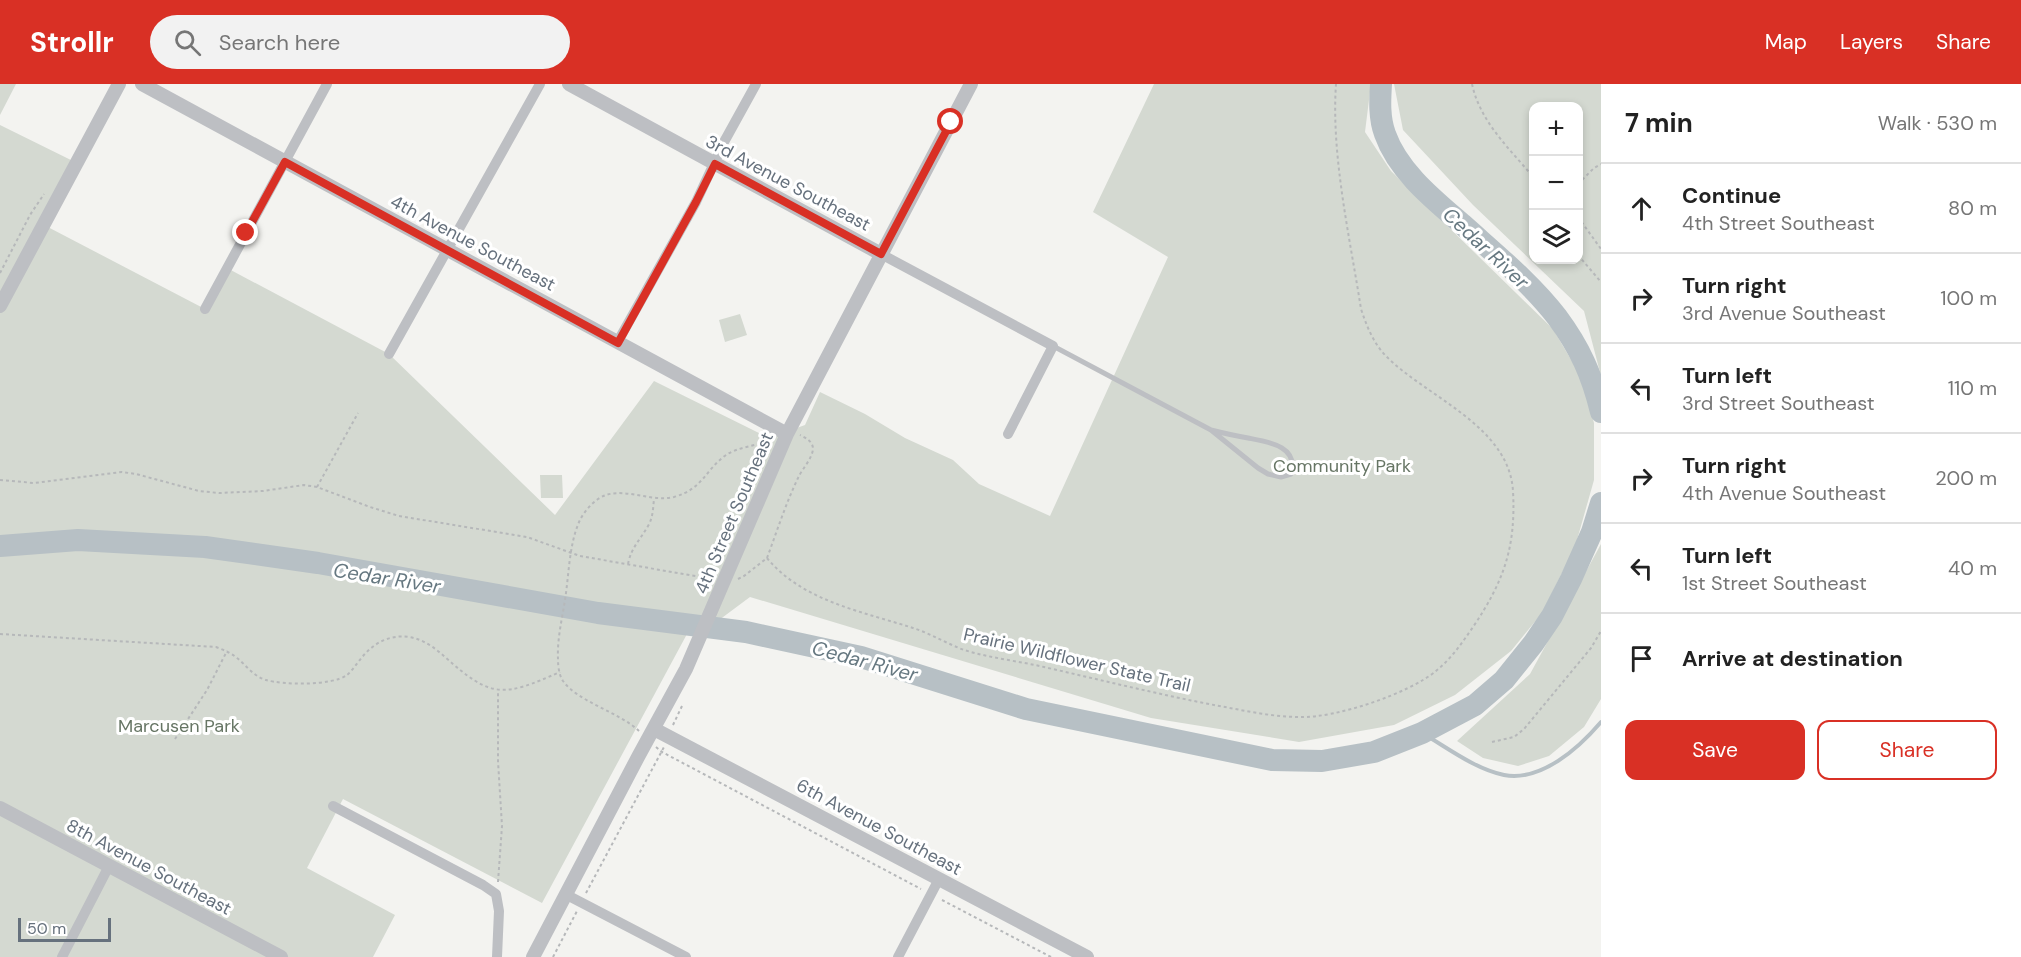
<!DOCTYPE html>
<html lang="en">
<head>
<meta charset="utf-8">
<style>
  :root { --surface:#fff; --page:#f2f2f2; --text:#222; --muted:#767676; --line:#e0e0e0; --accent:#d93025 }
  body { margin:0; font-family:"DM Sans",sans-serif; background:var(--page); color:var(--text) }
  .controls { position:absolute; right:18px; top:18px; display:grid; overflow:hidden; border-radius:12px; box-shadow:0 3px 9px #0003 }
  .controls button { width:54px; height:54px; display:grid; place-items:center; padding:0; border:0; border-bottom:2px solid var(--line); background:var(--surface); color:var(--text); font:30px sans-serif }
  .scale { position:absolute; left:18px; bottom:15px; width:93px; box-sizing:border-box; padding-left:6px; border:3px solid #66717d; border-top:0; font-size:16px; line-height:21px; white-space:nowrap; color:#66717d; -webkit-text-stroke:4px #fff; paint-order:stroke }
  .stop { position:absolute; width:18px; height:18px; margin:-14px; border:4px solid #d93025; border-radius:50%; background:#fff }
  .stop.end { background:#d93025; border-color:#fff; box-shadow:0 2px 6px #0008 }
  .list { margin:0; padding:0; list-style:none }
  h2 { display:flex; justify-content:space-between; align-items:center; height:78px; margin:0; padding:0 24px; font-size:26px }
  h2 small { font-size:20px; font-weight:400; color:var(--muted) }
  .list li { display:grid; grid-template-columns:39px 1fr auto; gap:18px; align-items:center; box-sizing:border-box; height:90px; padding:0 24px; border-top:2px solid var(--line) }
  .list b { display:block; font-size:22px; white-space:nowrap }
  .list p { margin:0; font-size:20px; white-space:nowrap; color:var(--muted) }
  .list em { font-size:20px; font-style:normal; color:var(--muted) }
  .actions { display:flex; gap:12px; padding:18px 24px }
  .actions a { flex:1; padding:14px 0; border:2px solid var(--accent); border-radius:12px; text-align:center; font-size:21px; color:var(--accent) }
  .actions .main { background:var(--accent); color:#fff }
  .icon { flex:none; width:33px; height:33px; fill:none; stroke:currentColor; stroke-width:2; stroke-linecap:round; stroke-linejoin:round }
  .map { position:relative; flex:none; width:1601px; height:873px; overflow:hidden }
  header { display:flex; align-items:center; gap:36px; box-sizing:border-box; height:84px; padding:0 30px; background:var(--accent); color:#fff }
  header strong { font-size:28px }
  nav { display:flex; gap:33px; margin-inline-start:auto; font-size:21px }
  .search { width:420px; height:54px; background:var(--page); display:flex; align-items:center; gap:15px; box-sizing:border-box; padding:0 21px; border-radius:33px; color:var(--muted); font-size:22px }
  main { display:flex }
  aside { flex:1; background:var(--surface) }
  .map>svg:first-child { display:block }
</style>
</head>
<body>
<header>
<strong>Strollr</strong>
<div class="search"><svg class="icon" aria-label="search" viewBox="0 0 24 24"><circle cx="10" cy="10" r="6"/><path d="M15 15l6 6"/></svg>Search here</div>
<nav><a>Map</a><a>Layers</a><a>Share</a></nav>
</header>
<main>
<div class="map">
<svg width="1601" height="873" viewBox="0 0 1601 873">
  <rect width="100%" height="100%" fill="#f3f3f0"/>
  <path fill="#d4d9d1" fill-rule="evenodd" d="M0,0h16l-16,31z
    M1154,0h217l-6,48 26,39 162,158 27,46 14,48v57l-19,67 -33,66 -31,38 -56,44 -61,30 -95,17 -148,-24 -401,-121 -39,29 -17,-5 -152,282 -199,-104 -36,69 88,47 -22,42h-373v-832l77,38 -33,62 161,84 22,-41 162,86 166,161 99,-134 115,57 36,-13 15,-33 45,22 40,24 48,22 26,24 71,32 118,-259 -75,-45z
    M1394,0h207v292l-17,-65 -111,-106 -70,-75zM1534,22h44v154h-44z
    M740,230l7,21 -22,7 -6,-22z
    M562,391l1,23h-22l-1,-23z
    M1601,460v155l-17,28 -35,29 -31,10 -35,-8 -26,-17 73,-67z"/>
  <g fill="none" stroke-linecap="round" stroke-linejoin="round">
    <path stroke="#b7c0c5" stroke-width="4" d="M1422,649c26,15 53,36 82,42 37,7 75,-27 97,-53"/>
    <path stroke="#b7c0c5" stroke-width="22" d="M1381,0c-1,16 -2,34 4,50 13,37 48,65 77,90 32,29 68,58 95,93 23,31 35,58 44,95
      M0,462l78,-6 127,7 113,16 280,50 148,19 115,25 165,52 246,51 50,1 52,-9 48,-19 53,-28 29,-25 29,-36 19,-28 19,-37 21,-47 9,-29"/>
    <path stroke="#b6b8ba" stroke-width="2" stroke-dasharray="3 3" stroke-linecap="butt" d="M1472,0c8,38 38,65 62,94
      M1578,100l16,-16 7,-4
      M1578,133l23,32
      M1578,171l23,27
      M0,189l30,-58 14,-21
      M0,396l34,3 88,-11 14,2 63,17 20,2 44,-2 41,-6 13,2 53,20 29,9 128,21 53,19 132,23
      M317,403l41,-74
      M767,474c36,44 98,54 149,71 17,6 32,15 48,21 26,8 54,11 80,17 57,13 113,27 170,38 28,5 57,12 86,12 36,1 108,-23 136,-46 15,-12 26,-28 37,-44 31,-46 43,-80 40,-136 -4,-66 -89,-95 -128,-136 -12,-13 -18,-28 -24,-46 -11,-71 -30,-153 -25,-225
      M767,474c10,-27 19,-55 31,-80 4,-9 15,-20 15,-30 -1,-7 -7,-10 -13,-13
      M628,480c3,-16 12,-24 20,-38 5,-8 5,-18 6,-27
      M738,495l6,-3 23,-18
      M0,550l216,13c8,3 15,6 21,11 9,7 16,18 29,22 17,5 66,6 81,-5 4,-3 8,-9 12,-14 12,-16 28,-27 50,-24 14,2 26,11 36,20 47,42 58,40 115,15
      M673,641l9,-19
      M639,647c-20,-19 -61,-29 -76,-50 -4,-6 -5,-15 -5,-22 -1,-19 4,-40 7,-59 4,-25 4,-57 15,-80 4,-8 11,-16 18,-21 22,-15 51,4 76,-2 29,-8 31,-27 52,-42 12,-8 29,-9 43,-14
      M175,655l32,-49 20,-39
      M1492,658l22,-5 10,-8 67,-81 10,-17
      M656,663l6,5 259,137
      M498,798l4,-56 -4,-65v-71
      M586,809l78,-146
      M942,816l109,57
      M553,873l24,-46"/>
    <path stroke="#bdbfc3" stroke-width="5" d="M1053,262l158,84 47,38 10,6 13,3 10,-3c8,-28 -22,-32 -43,-36 -12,-2 -25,-5 -37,-8"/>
    <path stroke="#bdbfc3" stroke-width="10" d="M881,170l172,92 -45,88
      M205,225l122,-225
      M617,259l79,-141 28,-60 32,-58
      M389,270l151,-270
      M333,722l150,79 13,9 3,17 -2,46
      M565,810l121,63
      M62,873l47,-91
      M898,873l41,-78"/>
    <path stroke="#bdbfc3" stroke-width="14" d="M142,0l645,350
      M569,0l312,170
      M0,222l119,-222
      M654,645l433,228
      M0,724l281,149
      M533,873l105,-200 48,-88 101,-235 184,-350"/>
  </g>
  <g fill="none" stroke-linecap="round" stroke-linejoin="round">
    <path stroke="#d93025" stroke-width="8" d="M246,149l39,-71 333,181 78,-141 19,-38 166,90 70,-132"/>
  </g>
  <g text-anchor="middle" stroke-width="6" stroke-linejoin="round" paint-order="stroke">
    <g font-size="18" fill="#66717d" stroke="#fff">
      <text transform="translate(788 99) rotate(28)" y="6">3rd Avenue Southeast</text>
      <text transform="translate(473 159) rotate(28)" y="6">4th Avenue Southeast</text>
      <text transform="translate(734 429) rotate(-67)" y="6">4th Street Southeast</text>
      <text transform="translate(1077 576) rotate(13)" y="6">Prairie Wildflower State Trail</text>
      <text transform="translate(879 743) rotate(28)" y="6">6th Avenue Southeast</text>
      <text transform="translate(149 783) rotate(28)" y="6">8th Avenue Southeast</text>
    </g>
    <g font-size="18" fill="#667564" stroke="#fff">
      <text x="1342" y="388">Community Park</text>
      <text x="179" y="648">Marcusen Park</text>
    </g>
    <g font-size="20" font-style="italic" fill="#667881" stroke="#fff">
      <text transform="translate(1486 164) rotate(43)" y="7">Cedar River</text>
      <text transform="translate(387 494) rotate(9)" y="7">Cedar River</text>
      <text transform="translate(865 577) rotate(15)" y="7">Cedar River</text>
    </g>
  </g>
</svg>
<div class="controls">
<button>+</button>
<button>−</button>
<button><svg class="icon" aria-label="layers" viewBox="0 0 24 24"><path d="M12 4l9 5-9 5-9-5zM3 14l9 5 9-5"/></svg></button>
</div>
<div class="scale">50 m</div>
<div class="stop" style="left:951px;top:38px"></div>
<div class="stop end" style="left:246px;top:149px"></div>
</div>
<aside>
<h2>7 min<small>Walk · 530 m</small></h2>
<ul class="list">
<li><svg class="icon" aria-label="ahead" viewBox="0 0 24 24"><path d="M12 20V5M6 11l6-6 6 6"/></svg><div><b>Continue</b><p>4th Street Southeast</p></div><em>80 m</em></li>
<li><svg class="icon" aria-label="right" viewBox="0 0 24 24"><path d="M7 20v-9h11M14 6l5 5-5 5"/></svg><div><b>Turn right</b><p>3rd Avenue Southeast</p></div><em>100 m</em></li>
<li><svg class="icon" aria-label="left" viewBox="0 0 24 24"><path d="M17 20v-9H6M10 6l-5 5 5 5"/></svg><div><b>Turn left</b><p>3rd Street Southeast</p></div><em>110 m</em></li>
<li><svg class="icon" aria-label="right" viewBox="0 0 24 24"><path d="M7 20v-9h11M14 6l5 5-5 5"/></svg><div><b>Turn right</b><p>4th Avenue Southeast</p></div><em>200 m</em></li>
<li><svg class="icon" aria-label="left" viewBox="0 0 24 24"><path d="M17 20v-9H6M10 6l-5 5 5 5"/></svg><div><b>Turn left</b><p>1st Street Southeast</p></div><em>40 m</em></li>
<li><svg class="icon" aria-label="arrive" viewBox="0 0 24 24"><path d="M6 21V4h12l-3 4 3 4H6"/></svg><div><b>Arrive at destination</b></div></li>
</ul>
<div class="actions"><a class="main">Save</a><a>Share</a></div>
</aside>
</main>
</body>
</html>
